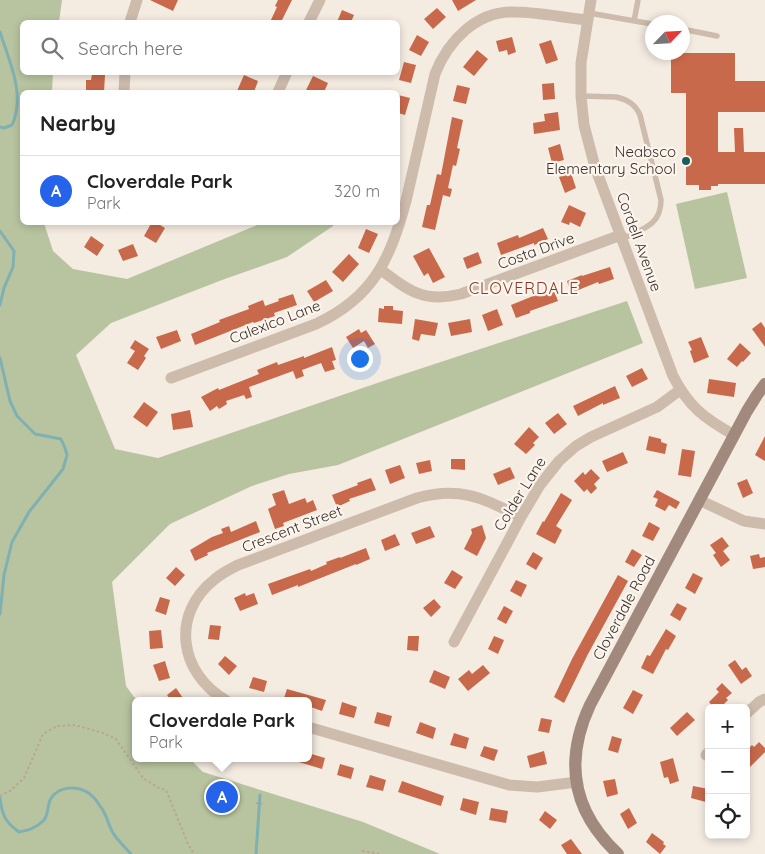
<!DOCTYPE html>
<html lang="en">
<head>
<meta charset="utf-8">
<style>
  :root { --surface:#fff; --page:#f6f6f6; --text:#222; --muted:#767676; --line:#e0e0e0; --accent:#2563eb }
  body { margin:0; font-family:Quicksand,sans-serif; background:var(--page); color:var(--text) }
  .controls { position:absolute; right:15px; bottom:15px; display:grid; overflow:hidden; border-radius:8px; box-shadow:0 2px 8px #0003 }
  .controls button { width:45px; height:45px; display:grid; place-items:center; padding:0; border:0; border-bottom:1px solid var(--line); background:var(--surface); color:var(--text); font:25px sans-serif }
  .compass { position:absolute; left:645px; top:15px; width:45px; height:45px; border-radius:50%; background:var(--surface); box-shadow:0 2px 8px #0003; rotate:65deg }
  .you { position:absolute; left:359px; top:358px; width:18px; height:18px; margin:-12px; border:4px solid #fff; border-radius:50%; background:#1a73e8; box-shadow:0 0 0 8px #1a73e833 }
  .badge { display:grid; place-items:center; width:32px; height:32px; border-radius:50%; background:var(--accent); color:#fff; font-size:16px; font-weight:700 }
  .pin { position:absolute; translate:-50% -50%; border:2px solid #fff; box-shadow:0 1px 5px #0006 }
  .popup { position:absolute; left:132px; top:697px; width:180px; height:65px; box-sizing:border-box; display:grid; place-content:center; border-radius:8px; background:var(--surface); filter:drop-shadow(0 1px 4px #0005); font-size:16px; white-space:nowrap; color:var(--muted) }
  .popup b { font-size:19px; color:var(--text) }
  .popup::after { content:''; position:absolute; left:50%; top:100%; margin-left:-10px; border:10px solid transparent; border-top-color:var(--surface) }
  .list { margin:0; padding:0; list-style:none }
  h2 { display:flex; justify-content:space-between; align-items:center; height:65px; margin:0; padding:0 20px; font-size:21px }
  h2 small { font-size:16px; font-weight:400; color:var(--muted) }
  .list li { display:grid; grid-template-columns:32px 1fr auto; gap:15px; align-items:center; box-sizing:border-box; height:70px; padding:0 20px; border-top:1px solid var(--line) }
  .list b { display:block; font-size:19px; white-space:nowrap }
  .list p { margin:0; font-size:16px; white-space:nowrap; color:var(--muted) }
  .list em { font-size:16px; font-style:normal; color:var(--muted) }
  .icon { flex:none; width:28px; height:28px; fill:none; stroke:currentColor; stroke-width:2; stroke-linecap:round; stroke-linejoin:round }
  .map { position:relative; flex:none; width:765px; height:854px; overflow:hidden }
  .search { position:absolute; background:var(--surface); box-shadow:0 2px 8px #0003; left:20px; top:20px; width:380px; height:55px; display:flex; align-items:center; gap:12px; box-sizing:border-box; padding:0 18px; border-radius:8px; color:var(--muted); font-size:19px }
  .panel { position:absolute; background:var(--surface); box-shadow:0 2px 8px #0003; left:20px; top:90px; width:380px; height:135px; border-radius:8px }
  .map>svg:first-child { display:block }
</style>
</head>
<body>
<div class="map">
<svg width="765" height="854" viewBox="0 0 765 854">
  <rect width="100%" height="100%" fill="#f4ebe1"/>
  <path fill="#b8c4a0" d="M0,0h62l-3,22h-37v50l31,1 -1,19h-30v130l22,1 9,28 20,18 54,10 135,-56h71v3l-46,31 -65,23 -111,43 -35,32 39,94 43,9 231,-79 238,-78 16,42 -305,122 -49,9 -37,12 -82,38 -58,58 14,104 11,15h-1v57h53l14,14 160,50 77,32h-440z
    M727,192l20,86 -52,11 -19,-85z"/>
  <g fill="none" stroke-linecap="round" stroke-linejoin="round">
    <path stroke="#7fb0b2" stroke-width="3" d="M0,32c9,29 26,62 12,93l-8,3 -4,-1
      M0,231l14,20 -1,16 -9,21 -4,17
      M0,358l10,43 7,15 18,18 26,5 4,9 2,7 -4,14 -34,43 -17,30 -8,33 -4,39
      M0,798c2,17 5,24 19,34 10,-2 17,-4 24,-11 7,-7 3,-17 9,-24 8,-11 25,-11 35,-5 5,3 10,9 13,14 7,8 8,19 13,27 5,8 12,14 18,21
      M256,854l4,-59"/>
  </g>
  <path fill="#c8694b" d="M150,0h28l-5,11z
    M278,0h14l-11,22h-11l7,-15 -2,-1z
    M452,0h24l-18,11z
    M437,8l9,9 -13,12 -9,-10z
    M342,10l12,5 -3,7h-14z
    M417,35l12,7 -8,14 -12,-6z
    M512,37l4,15 -8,3 -1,-5 -8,2 -3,-11z
    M551,40l7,20 -12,4 -7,-20z
    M477,50l11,9 -14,17 -11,-9z
    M671,53h64v28h30v31h-47v40h17l-1,-24h9l1,24h21v32h-47v2h-7v4h-12v-5h-13v-92h-15z
    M404,62l12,3 -5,18 -12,-3z
    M92,74l13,1 -1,17h-18v-12h5z
    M244,75l14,6 -4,11h-12l-5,-1z
    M313,76l15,7 -4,9h-13l-5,-2z
    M554,83l1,16 -12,1 -1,-16z
    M457,85l13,3 -4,16 -13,-3z
    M398,95l12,3 -5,17 -7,-2z
    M558,112l2,18 -26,4 -1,-11 12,-2 -1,-7z
    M452,117l11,3 -6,28 3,1 -4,17 -3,-1 -5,23 4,1 -2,8 -7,-2 -8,35 -13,-3 5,-22h3l7,-31 4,1z
    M560,144l4,16 -12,3 -4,-15z
    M571,173l5,15 -11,5 -6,-16z
    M569,205l17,8 -6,14 -10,-5 -1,3 -8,-3z
    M152,222h3l10,6 -9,15 -12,-7z
    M543,228l5,11 -14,6v-2l-33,12 -4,-12 21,-8 1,3z
    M366,229l12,5 -9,19 -11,-5z
    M91,236l13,9 -7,11 -13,-9z
    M133,244l5,12 -15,5 -5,-11z
    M429,248l16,29 -12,6 -5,-10 -4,3 -11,-20z
    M478,252l4,11 -15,6 -4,-11z
    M349,254l10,10 -16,18 -11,-10z
    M610,267l4,12 -15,5 -1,-2 -27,11 -4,-12 15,-6v1z
    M326,280l7,11 -19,11 -7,-11z
    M553,288l5,13 -28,10v2l-14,5 -5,-13z
    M293,294l4,11 -23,8 1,3 -21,7 -1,-1 -58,23 -4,-11 29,-12 -1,-2 30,-11 -1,-3 15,-6 2,6 14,-5 -1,-2z
    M384,306h9v4l10,1 -1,13 -24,-2 1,-14 5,1z
    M497,309l6,16 -15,6 -6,-16z
    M415,319l23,4 -3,13 -14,-2 -2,7 -7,-2z
    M470,319l2,13 -21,4 -3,-13z
    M761,322l4,6v19l-13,-18z
    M359,329l2,4 5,-3 9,14 -7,4 -4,-7 -11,7 -7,-11z
    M177,330l4,11 -20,8 -5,-12z
    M701,337l8,20 -15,6 -4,-12 2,-1 -4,-8z
    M135,340l14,9 -5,7 2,2 -8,12 -11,-7 8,-12 -5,-3z
    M740,343l11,10 -8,9 -1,-1 -5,6 -10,-8z
    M332,347l4,13 -4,1 3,8 -10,3 -4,-9 -19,7 2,6 -8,3 -3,-8 -44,16 3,10 -6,2 -2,-4 -18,6 1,3 -8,5 -2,-3 -7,5 -9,-14 17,-9 1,2 40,-16 -2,-4 20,-8 1,3 26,-9v2z
    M642,368l6,11 -16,8 -6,-11z
    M709,379l27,4 -2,14 -27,-4z
    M615,386l5,12 -17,7v-2l-25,13 -5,-10z
    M144,402l14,10 -11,15 -14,-10z
    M190,410l3,17 -20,3 -2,-16z
    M558,413l9,11 -13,10 -9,-11z
    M529,427l10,10 -6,6 2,2 -9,9 -12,-10z
    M649,436l12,3v3l6,2 -2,10 -19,-4z
    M765,436v25l-10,-6z
    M682,449l13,2 -4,26 -13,-2z
    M623,452l5,11 -21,9 -5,-11z
    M451,459h14v11l-14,-1z
    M430,460l2,11 -13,3 -3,-11z
    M400,465l5,13 -15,6 -5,-14z
    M510,467l5,11 -17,7 -5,-11z
    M591,469l9,9 -6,6 3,4 -6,6 -4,-5 -3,3 -10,-11 9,-9 2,3z
    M371,478l5,12 -27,9 1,2 -13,6 -5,-12 26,-10 -1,-2z
    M747,479l6,14 -10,5 -6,-15z
    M284,490l5,14 16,-6 2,5 6,-3 4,10 -34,13 1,3 -9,3 -7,-20 8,-4 -4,-11z
    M657,490l23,12 -4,7 -7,-4 -4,6 -10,-5 3,-7 -5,-2z
    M561,493l11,7 -16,26 6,4 -7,14 -19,-10 7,-13 1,1z
    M256,521l4,11 -53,21 1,2 -13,6 -5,-11 22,-13 11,-4 -2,-4 8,-3 2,6z
    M649,522l11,6 -7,13 -11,-5z
    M482,525l4,13 -9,18 -13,-7 8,-16 -1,-4z
    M430,526l5,11 -19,7 -5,-11z
    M395,534l5,11 -15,6 -4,-11z
    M722,537l7,9 -6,5 7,9 -9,7 -8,-12 3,-2 -6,-8z
    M366,548l4,11 -14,6v-1l-58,23v-2l-26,10 -4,-11 42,-15 1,2 16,-7 -1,-2 14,-5v1z
    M632,549l10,6 -8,12 -9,-5z
    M533,552l10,6 -7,12 -10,-6z
    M759,554l1,4 5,-1v10l-12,2 -3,-13z
    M176,567l9,8 -10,11 -9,-8z
    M452,570l11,7 -8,12 -11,-6z
    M693,573l10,5 -8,16 -10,-6z
    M618,575l10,6 -40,73 -24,49 -10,-6 18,-38z
    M516,580l11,5 -6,12 -11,-6z
    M245,593l1,3 8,-3 4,11 -18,7 -6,-13z
    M160,597l10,3 -4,15 -11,-4z
    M434,599l7,8 -10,10 -8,-9z
    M677,603l10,5 -7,13 -10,-6z
    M504,606l9,5 -7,13 -9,-5z
    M210,625l11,1 -2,14 -11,-1z
    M666,629l10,7 -8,14 -2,-1 -13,25 -12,-6 6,-13 3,1z
    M161,630l2,18 -13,1 -1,-18z
    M408,636h11l-1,15 -11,-1z
    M494,636l10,4 -6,14 -10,-5z
    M225,656l12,10 -8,9 -11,-11z
    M735,660l7,10 4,-3 6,9 -11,8 -13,-19z
    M165,661l5,17 -11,3 -6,-16z
    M483,665l7,8 -22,18 -10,-12 11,-9 3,4z
    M434,670l16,7 -5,12 -16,-7z
    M253,677l14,4 -3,11 -15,-4z
    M722,683l10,10 -6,5 2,2 -8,8h-6l-5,-6 10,-10 -3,-3z
    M176,688l9,13h-14l-4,-6z
    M287,689l39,11 -4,11 -14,-5v-5h-16l-8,-3z
    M633,690l10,5 -10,19 -10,-6z
    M342,702l15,5 -3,11 -15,-4z
    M377,712l15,4 -3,11 -15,-4z
    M687,712l8,8 -18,16 -7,-8z
    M541,718l11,2 -3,13 -11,-2z
    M420,722l16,6 -3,11 -17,-6z
    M454,733l15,5 -3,11 -16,-4z
    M612,736l10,3 -4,14 -10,-3z
    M759,742l6,6v4l-15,15 -4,-4v-12l6,-6 2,2z
    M484,746l14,4 -4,11 -14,-5z
    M544,751l3,13 -17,4 -3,-12z
    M308,753l17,5 -3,11 -30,-9v-2h16z
    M673,758l6,23 -9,3 -2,-7 -4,1 -4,-16z
    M340,764l14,4 -3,11 -14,-4z
    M370,775l16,5 -3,11 -17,-4z
    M615,779l3,15 -11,3 -4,-16z
    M402,781l42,15 -3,10 -43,-14z
    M693,786l16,3 -3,13 -15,-4z
    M463,798l16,4 -3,13 -16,-5z
    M491,808l17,3 -2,12 -17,-3z
    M629,808l8,15 -9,6 -8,-15z
    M545,811l12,9 -7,9 -11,-9z
    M652,833l12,9 -1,2 3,2 -6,8 -14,-12z
    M571,839l11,15h-15l-6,-9z"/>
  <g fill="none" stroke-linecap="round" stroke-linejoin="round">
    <path stroke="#b9a596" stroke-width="2" stroke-dasharray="2.5 2.5" stroke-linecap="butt" d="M0,796l10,-5 14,-13 19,-44 14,-8 18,-1 28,8 13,6 27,39 16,10 7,2 22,54 6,10
      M256,803l6,1
      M362,851l18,3"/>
    <path stroke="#cdbbac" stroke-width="5.5" d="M589,13l63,11
      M634,21l4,-21
      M682,29l35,7
      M581,96l35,1c12,3 19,7 24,18l21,85c0,26 -19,29 -39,39"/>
    <path stroke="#cdbbac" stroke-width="11" d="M591,0l-10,63v33l3,29 11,42 78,209c16,31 31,42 61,59
      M130,22l7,-22
      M309,22l11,-22
      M124,92l1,-20
      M278,92l9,-20
      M380,269c29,22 44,34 81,25l160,-59
      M171,378l145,-54c58,-27 74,-65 90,-123l29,-127c13,-33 42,-64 80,-62 23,0 50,6 73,8
      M699,500l45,21 21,3
      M454,642l67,-125 19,-32 19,-24 17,-15 15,-9 66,-30 23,-17
      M227,701c-48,-27 -57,-87 -12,-122 7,-6 15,-10 23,-14l179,-67c44,-12 65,0 104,19
      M746,714l13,-12 6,-3
      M308,727l201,58 28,2 40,-5
      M706,755l3,-3"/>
    <path stroke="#a18a7d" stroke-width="12" d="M618,854c-46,-43 -54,-93 -28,-149l157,-294 10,-16 8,-11"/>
  </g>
  <circle fill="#1f5a5e" stroke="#fbf5ee" stroke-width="2" cx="686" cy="161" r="5"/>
  <g text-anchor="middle" stroke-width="4.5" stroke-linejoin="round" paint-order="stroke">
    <g font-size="15" fill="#3b302b" stroke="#fbf5ee" text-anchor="end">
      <text x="676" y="157">Neabsco<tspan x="676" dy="17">Elementary School</tspan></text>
    </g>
    <g font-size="15" fill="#3b302b" stroke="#fbf5ee">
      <text transform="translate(639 242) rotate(70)" y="5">Cordell Avenue</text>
      <text transform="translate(536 251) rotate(-20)" y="5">Costa Drive</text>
      <text transform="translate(275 322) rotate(-21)" y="5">Calexico Lane</text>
      <text transform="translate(520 494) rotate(-58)" y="5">Colder Lane</text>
      <text transform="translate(292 529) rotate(-21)" y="5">Crescent Street</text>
      <text transform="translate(624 608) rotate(-62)" y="5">Cloverdale Road</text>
    </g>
    <g font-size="16" letter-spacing="1" fill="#8c3b22" stroke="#fbf5ee">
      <text x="524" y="294">CLOVERDALE</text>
    </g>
  </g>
</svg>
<div class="controls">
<button>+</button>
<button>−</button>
<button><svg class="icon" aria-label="locate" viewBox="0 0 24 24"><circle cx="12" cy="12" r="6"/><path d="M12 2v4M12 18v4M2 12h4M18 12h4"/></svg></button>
</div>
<svg class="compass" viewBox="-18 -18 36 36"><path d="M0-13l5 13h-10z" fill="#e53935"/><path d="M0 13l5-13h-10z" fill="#767676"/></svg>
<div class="you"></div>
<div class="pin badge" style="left:222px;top:797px">A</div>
<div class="popup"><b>Cloverdale Park</b>Park</div>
<div class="search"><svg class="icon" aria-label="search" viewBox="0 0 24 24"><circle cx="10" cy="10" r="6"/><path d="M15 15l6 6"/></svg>Search here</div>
<section class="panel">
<h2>Nearby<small></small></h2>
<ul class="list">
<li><span class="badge">A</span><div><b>Cloverdale Park</b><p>Park</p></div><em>320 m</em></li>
</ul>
</section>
</div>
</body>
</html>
